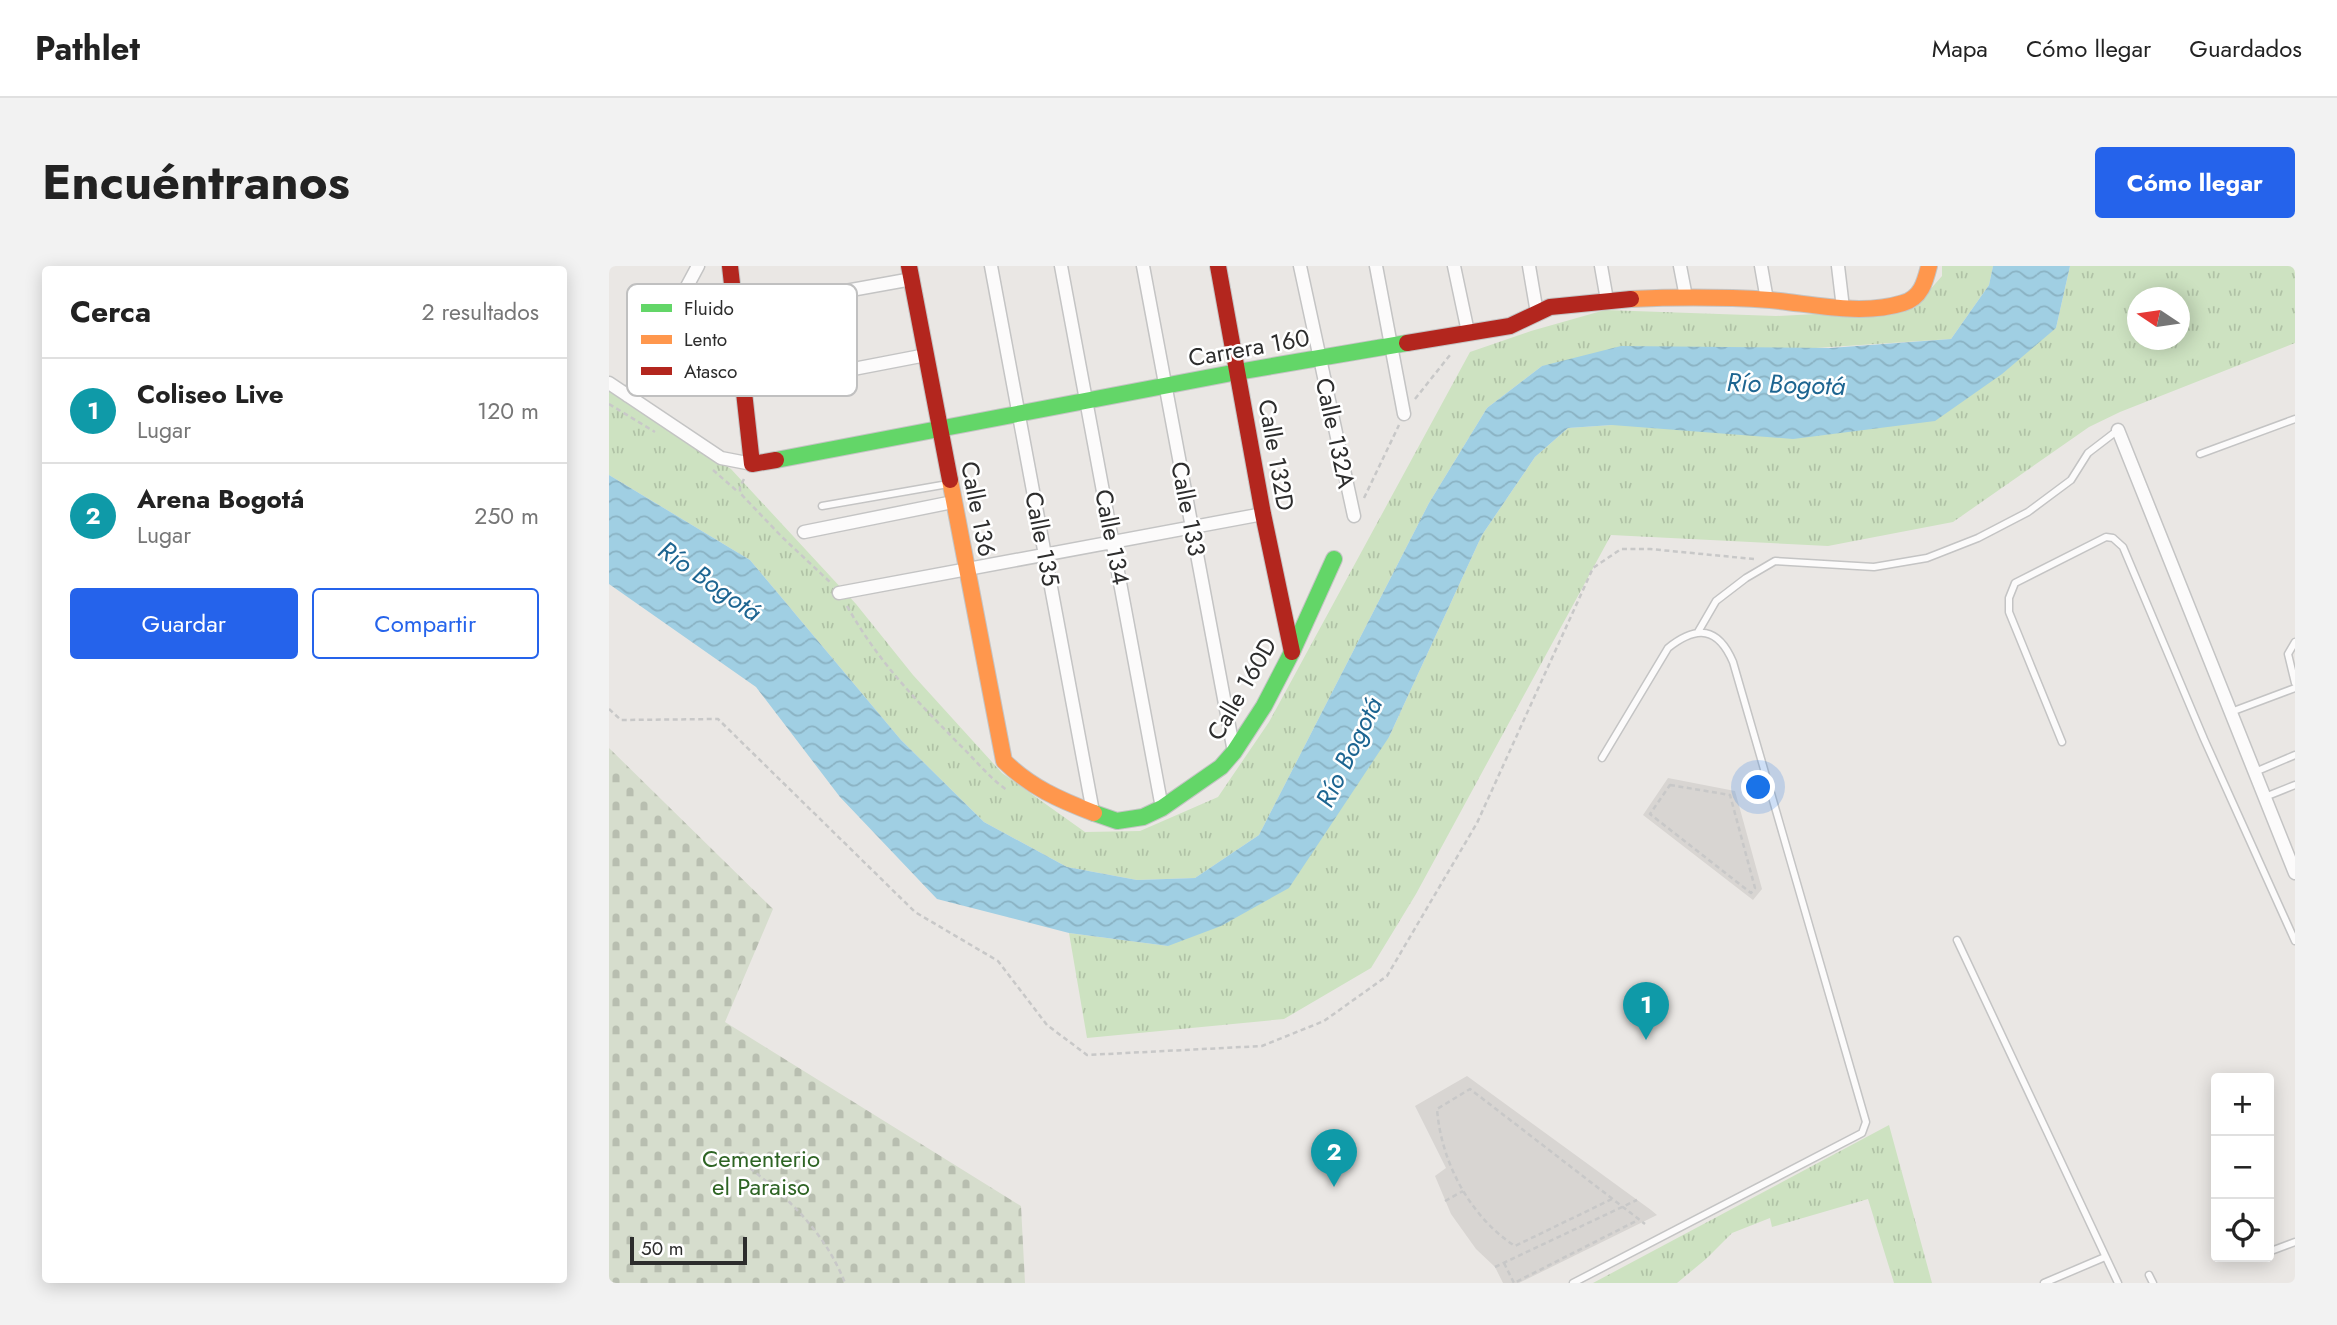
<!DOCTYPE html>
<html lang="es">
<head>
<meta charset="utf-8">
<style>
  :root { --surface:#fff; --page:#f2f2f2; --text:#222; --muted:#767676; --line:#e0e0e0; --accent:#2563eb }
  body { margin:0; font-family:Jost,sans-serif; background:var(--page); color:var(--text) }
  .controls { position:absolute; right:21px; bottom:21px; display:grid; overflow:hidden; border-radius:7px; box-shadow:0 4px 18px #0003 }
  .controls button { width:63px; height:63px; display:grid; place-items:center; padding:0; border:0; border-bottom:2px solid var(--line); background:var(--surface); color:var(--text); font:35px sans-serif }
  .compass { position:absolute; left:1518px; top:21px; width:63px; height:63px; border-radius:50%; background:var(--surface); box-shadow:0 4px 18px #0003; rotate:283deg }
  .scale { position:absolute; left:21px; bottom:18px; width:117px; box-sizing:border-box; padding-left:7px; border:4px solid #2d2d2d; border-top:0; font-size:19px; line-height:24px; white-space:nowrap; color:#2d2d2d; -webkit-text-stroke:5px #fff; paint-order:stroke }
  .you { position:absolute; left:1150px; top:522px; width:24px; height:24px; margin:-18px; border:5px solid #fff; border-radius:50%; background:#1a73e8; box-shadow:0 0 0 10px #1a73e833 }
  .badge { display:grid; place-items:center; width:46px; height:46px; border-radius:50%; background:var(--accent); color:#fff; font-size:23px; font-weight:700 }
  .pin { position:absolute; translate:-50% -58px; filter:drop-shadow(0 2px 4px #0008) }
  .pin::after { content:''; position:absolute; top:37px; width:24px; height:21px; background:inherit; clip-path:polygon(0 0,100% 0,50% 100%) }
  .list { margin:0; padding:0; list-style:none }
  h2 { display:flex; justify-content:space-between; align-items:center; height:91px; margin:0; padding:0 28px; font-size:30px }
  h2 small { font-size:23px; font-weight:400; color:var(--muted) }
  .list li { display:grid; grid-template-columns:46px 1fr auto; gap:21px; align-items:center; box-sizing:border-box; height:105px; padding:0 28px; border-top:2px solid var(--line) }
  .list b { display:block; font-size:26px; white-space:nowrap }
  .list p { margin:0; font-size:23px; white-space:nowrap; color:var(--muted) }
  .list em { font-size:23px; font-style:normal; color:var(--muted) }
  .actions { display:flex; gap:14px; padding:21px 28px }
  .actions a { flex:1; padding:16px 0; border:2px solid var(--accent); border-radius:7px; text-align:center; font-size:24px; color:var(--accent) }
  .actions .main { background:var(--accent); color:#fff }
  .icon { flex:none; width:38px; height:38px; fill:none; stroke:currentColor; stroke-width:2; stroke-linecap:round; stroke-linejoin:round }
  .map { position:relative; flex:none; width:1686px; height:1017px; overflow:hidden; border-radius:7px }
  header { display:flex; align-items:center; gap:42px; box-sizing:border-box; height:98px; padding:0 35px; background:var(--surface); border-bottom:2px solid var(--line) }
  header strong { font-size:33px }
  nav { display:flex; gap:38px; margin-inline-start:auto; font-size:24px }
  .intro { display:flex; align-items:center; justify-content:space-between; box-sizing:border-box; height:168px; padding:0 42px }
  h1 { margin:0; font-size:49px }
  .button { padding:18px 32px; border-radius:7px; background:var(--accent); color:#fff; font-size:24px; font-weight:700 }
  main { display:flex; gap:42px; padding:0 42px }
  aside { flex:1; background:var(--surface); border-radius:7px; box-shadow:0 4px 18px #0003 }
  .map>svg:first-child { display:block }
</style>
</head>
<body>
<header>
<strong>Pathlet</strong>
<nav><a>Mapa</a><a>Cómo llegar</a><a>Guardados</a></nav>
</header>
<div class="intro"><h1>Encuéntranos</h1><a class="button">Cómo llegar</a></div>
<main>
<aside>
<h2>Cerca<small>2 resultados</small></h2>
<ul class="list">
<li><span class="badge" style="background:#0f9aa8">1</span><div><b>Coliseo Live</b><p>Lugar</p></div><em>120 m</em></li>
<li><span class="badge" style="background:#0f9aa8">2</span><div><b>Arena Bogotá</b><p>Lugar</p></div><em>250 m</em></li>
</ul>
<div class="actions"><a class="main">Guardar</a><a>Compartir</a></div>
</aside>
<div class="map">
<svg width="1686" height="1017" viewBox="0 0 1686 1017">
  <defs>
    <pattern id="grass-tufts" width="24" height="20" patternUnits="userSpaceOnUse" patternTransform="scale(1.75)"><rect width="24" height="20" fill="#cde2c1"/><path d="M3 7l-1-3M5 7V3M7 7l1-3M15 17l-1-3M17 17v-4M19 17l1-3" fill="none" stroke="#b0c2a6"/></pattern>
    <pattern id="cemetery-stones" width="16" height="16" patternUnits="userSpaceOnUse" patternTransform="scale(1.75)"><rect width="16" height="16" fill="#d6ddcd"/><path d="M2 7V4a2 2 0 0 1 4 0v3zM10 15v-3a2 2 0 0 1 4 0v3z" fill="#b8beb0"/></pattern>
    <pattern id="water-waves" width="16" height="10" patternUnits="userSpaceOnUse" patternTransform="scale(1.75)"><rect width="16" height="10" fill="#a0cfe3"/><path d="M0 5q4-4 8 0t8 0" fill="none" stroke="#8ab2c3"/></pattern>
  </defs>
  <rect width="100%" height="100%" fill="#eae7e4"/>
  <path fill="url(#grass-tufts)" fill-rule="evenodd" d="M1333,0h51l-4,19 -38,54 -409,27 -55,42 -58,95 -170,332 -64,43 -58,2 -70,-13 -83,-45 -83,-82 -151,-180 -141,-85v-84l122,78 125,135 57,71 89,98 83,59 55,-1 78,-34 51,-75 201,-370 61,-21 74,-21 171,6 137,-7 29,-33z
    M1461,0h225v77l-175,69 -31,15 -136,95 -125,24 -217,-11 -195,359 -45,74 -87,51 -197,19 -18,-105 99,13 221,-209 93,-202 53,-78 33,-29 44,-3 444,-97zM1528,32h42v42h-42z
    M1280,859l43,158h-38l-26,-84 -96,28 -2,-9 -38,15 -26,26 -29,24h-84z"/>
  <path fill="url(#cemetery-stones)" d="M0,482l164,161 -48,113 296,184 4,77h-416z"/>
  <path fill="#d8d5d2" d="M1059,512l67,13 27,98 -9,11 -110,-85z
    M858,810l184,134 6,5 -138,68h-16l-8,-16 -19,-18 -25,-35 -16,-38 11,-8 -31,-62z"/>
  <path fill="url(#water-waves)" d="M1384,0h77l-14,62 -54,46 -67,47 -142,18 -181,-14 -44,3 -33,29 -53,78 -93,202 -100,151 -68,38 -53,20 -99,-13 -132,-34 -97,-102 -84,-110 -147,-103v-109l141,85 151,180 83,82 83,45 70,13 58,-2 64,-43 170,-332 58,-95 55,-42 79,-20 209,2 121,-9 38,-54z"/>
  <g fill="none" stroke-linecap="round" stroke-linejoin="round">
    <defs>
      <path id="lane" d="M1591,188l95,-35
        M213,240l126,-22
        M1089,366l18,-31 30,-23 29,-17 99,6 53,-9 51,-20 50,-26 43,-32 17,-27 30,-23
        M1686,376l-7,12 7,29
        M1622,446l64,-24
        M1453,476l-53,-130v-14l6,-15 91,-46 7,1 10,9 81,192 91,202
        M1646,506l40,-17
        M1656,531l30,-12
        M1348,674l161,343
        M1662,985l24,-9
        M1540,1009l4,8
        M964,1017l289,-150 4,-11 -133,-460c-15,-35 -36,-37 -65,-14l-66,110
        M1435,1017l61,-26"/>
      <path id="street" d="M382,0l102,546
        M452,0l101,542
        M534,0l91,486
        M691,0l54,250
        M767,0l28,148
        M845,0l14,66
        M920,0l8,47
        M992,0l6,34
        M1071,0l6,31
        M1152,0l6,34
        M1229,0l5,42
        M126,45l177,-32
        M0,117l112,75 31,6
        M135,124l182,-35
        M19,130l70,-130
        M1509,164l177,443
        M195,266l149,-30
        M230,327l424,-79"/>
      <path id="fast" d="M167,194l456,-87 175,-30
        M485,547l23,8 26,-4 19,-9 59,-41 13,-15 30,-46 28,-54 42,-93"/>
      <path id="slow" d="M1022,33c46,-2 93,-2 139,1 43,4 91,16 133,3 18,-5 22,-21 26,-37
        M341,214l54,281c26,26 56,39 90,52"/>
      <path id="jam" d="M121,0l22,198 24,-4
        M300,0l41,214
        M609,0l45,248 29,138
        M798,77l103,-17 40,-19 81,-8"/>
    </defs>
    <use href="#lane" stroke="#c4c4c4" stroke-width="9"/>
    <use href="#street" stroke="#c4c4c4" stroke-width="15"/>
    <use href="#fast" stroke="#c4c4c4" stroke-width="18"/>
    <use href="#slow" stroke="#c4c4c4" stroke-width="18"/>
    <use href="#jam" stroke="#c4c4c4" stroke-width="18"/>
    <path stroke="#c8c8c8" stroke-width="2.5" stroke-dasharray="5 3.5" stroke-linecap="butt" d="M806,133l35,-44
      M0,138l46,28
      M104,204l24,21
      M135,213l-4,8v6l42,44 49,46
      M755,232l35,-73
      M238,340c31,55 65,90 109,135 17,16 32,36 51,49
      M0,443l12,11 97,-1 197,193 83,49 49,64 40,30 175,-9 62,-25 63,-45 90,-153 116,-255 28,-19h29l104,10
      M1061,519l60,10 25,93 -4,5 -101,-79z
      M134,897c43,32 82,69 102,120
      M1003,933l-97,47c-45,-29 -74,-84 -78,-137l33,-20 175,135
      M836,935l18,-10
      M895,997l10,20 124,-63"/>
    <use href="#lane" stroke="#fcfbfb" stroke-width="6"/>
    <use href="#street" stroke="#fcfbfb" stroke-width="12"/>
    <use href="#fast" stroke="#63d668" stroke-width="16"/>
    <use href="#slow" stroke="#ff974d" stroke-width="16"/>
    <use href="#jam" stroke="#b3261e" stroke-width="16"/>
    <path stroke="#c8c8c8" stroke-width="2.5" stroke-dasharray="5 3.5" stroke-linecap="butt" d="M886,1001l142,-67"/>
  </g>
  <g text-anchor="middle" stroke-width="5" stroke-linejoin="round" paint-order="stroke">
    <g font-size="24" fill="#2d2d2d" stroke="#fff">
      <text transform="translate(640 82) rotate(-10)" y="8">Carrera 160</text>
      <text transform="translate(726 167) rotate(78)" y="8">Calle 132A</text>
      <text transform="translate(667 189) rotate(80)" y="8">Calle 132D</text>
      <text transform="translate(369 243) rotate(79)" y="8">Calle 136</text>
      <text transform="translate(579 243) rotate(79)" y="8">Calle 133</text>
      <text transform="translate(503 271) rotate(79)" y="8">Calle 134</text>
      <text transform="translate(433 273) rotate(79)" y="8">Calle 135</text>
      <text transform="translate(633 423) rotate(-60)" y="8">Calle 160D</text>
    </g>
    <g font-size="24" fill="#2e6424" stroke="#fff">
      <text x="152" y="901">Cementerio<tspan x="152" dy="28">el Paraiso</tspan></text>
    </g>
    <g font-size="26" font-style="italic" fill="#1d6591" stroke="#fff">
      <text transform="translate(1177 118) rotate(2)" y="9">Río Bogotá</text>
      <text transform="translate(101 315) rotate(35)" y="9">Río Bogotá</text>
      <text transform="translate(740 486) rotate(-64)" y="9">Río Bogotá</text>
    </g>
  </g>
  <rect x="18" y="18" width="230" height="112" rx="10" fill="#fff" stroke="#c0c0c0" stroke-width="2"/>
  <rect x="32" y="38" width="31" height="8" fill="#63d668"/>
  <rect x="32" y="69" width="31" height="9" fill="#ff974d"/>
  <rect x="32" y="101" width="31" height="8" fill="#b3261e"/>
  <g font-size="19" fill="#2d2d2d">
    <text x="75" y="49">Fluido</text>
    <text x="75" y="80">Lento</text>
    <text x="75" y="112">Atasco</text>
  </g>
</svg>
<div class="controls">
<button>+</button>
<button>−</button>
<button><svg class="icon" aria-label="locate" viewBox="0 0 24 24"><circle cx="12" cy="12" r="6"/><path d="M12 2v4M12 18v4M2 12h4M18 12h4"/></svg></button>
</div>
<svg class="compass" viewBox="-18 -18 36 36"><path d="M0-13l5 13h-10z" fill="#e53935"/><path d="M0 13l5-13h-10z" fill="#767676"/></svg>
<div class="scale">50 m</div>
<div class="you"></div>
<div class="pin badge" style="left:1037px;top:774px;background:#0f9aa8">1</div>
<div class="pin badge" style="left:725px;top:921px;background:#0f9aa8">2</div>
</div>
</main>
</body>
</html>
